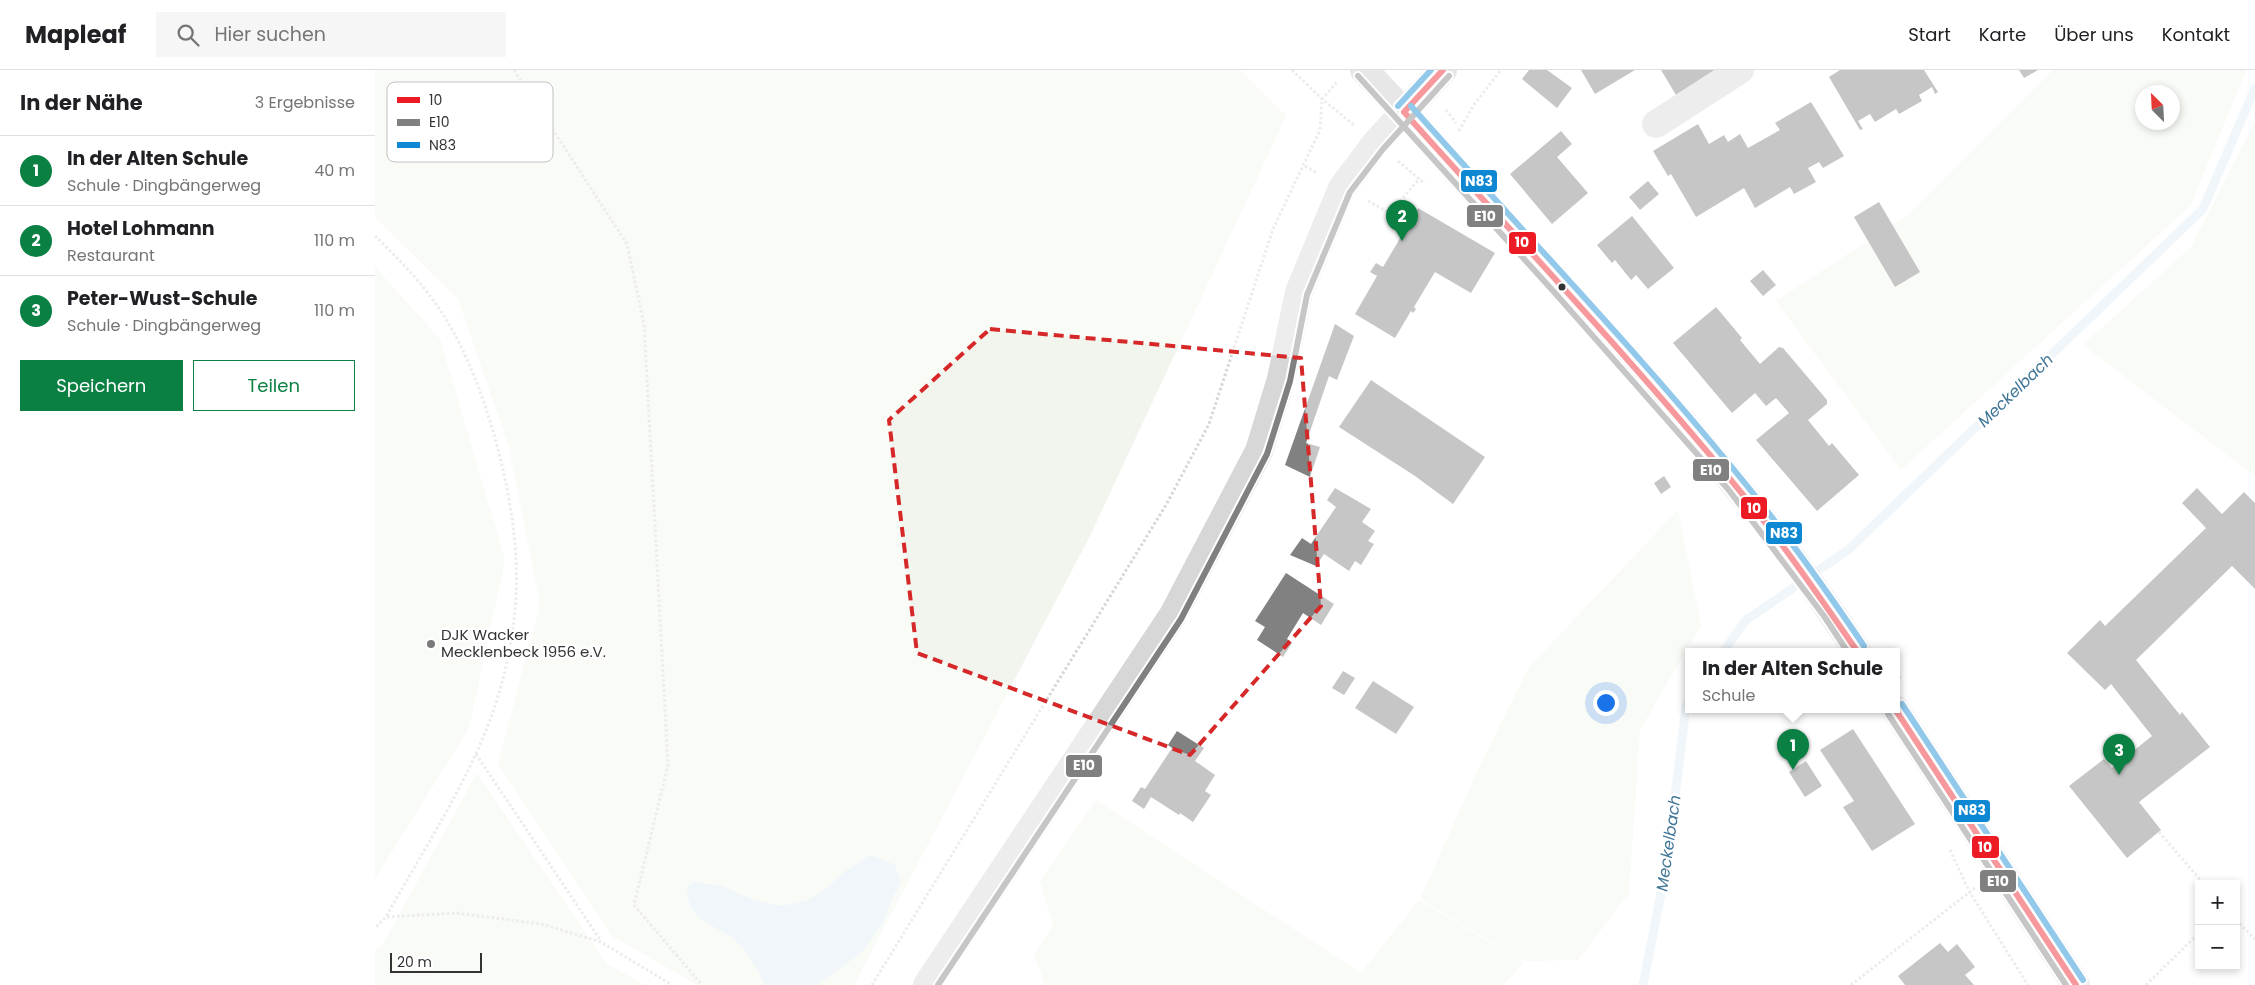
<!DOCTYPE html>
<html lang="de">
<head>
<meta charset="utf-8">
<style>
  :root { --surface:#fff; --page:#f6f6f6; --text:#202124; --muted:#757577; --line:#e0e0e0; --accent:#0b8043 }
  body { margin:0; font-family:Poppins,sans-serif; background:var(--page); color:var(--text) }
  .controls { position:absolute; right:15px; bottom:15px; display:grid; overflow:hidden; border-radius:0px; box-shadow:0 2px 8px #0003 }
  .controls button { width:45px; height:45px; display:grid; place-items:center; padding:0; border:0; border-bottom:1px solid var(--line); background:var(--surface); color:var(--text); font:25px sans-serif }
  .compass { position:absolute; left:1760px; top:15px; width:45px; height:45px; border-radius:50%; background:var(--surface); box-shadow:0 2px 8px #0003; rotate:336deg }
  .scale { position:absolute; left:15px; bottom:12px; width:92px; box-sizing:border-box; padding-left:5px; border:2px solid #333; border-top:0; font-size:14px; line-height:18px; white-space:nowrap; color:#333; -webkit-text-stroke:4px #fff; paint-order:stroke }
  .you { position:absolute; left:1230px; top:632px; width:18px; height:18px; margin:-12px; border:4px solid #fff; border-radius:50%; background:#1a73e8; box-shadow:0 0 0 8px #1a73e833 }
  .badge { display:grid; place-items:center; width:32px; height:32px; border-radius:50%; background:var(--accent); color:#fff; font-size:16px; font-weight:700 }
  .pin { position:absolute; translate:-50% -41px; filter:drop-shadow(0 1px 2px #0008) }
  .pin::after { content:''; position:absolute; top:26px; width:18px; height:15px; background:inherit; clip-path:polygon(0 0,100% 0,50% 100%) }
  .popup { position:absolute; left:1310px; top:578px; width:215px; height:65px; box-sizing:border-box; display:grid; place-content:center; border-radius:0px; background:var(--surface); filter:drop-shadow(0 1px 4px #0005); font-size:16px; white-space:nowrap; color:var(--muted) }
  .popup b { font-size:19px; color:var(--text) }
  .popup::after { content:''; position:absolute; left:50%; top:100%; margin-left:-10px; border:10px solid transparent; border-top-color:var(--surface) }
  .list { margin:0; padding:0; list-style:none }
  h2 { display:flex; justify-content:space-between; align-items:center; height:65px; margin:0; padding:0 20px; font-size:21px }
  h2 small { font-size:16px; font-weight:400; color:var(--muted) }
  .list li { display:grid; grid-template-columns:32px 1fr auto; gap:15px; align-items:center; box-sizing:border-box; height:70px; padding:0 20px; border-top:1px solid var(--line) }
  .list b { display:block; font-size:19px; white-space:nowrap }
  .list p { margin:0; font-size:16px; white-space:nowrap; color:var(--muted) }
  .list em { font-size:16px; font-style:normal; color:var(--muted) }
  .actions { display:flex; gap:10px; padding:15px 20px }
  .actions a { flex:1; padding:11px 0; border:1px solid var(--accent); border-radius:0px; text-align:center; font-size:18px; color:var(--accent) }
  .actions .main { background:var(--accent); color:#fff }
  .icon { flex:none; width:28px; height:28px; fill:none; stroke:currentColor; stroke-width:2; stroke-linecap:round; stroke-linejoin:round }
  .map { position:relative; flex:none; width:1880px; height:915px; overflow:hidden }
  header { display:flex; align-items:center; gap:30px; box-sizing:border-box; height:70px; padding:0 25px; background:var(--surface); border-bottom:1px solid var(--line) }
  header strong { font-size:24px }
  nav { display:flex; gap:28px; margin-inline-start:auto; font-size:18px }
  .search { width:350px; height:45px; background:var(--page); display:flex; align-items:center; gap:12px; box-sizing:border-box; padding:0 18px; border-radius:0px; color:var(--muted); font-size:19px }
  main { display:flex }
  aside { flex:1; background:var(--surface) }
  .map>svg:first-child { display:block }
</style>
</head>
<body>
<header>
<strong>Mapleaf</strong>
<div class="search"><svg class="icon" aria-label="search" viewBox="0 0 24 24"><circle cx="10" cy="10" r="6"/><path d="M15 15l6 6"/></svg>Hier suchen</div>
<nav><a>Start</a><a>Karte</a><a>Über uns</a><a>Kontakt</a></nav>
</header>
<main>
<aside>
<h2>In der Nähe<small>3 Ergebnisse</small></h2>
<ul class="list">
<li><span class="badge">1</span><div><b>In der Alten Schule</b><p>Schule · Dingbängerweg</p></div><em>40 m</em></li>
<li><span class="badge">2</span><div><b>Hotel Lohmann</b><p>Restaurant</p></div><em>110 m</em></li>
<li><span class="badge">3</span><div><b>Peter-Wust-Schule</b><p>Schule · Dingbängerweg</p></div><em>110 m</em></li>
</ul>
<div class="actions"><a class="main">Speichern</a><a>Teilen</a></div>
</aside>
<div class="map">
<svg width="1880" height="915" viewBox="0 0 1880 915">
  <rect width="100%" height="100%" fill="#fff"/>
  <path fill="#f1f5ed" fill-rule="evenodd" d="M0,0h865l46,46 -196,420 -236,449h-157l-85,-49 -114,-172 42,-159 -31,-158 -51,-148 -83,-82z
    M1678,0h193l-55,135 -290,265 -125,-169 133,-87zM1768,22h30v30h-30z
    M1880,51v355l-172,-131 108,-98z
    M0,197l65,72 65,221 -36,168 -94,151z
    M1303,440l23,115 -61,105 -11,163 -51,67 -54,1 -104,-62 56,-125 53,-107z
    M102,703l129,190 39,22h-270v-35l8,-6z
    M721,730l265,173 58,-73 105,62 -21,23h-458l-11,-31 19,-28 -13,-45z"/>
  <path fill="#ddebf3" d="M496,785l24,10 6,18 -9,15 -8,23 -22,31 -16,12 -30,21h-50c-8,-13 -15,-27 -25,-39 -19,-23 -54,-19 -54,-59l6,-5 28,4 33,14 28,6 24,-5 16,-9 25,-22z"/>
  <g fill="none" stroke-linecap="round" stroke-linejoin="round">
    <path stroke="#ddebf3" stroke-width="9" d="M1349,581l21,-30 103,-71 355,-341 52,-121
      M1268,915l24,-122 19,-157 3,-5"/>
  </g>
  <path fill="#818181" d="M1154,0h18l25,18 -15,20 -35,-29z
    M1206,0h54l-40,24z
    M1286,0h56l-41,25z
    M1465,0h84l14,22 -3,2 -3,-7 -13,8 3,6 -23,13 -3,-5 -21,13 -5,-8 -12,7 5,8 -3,1 -31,-53z
    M1644,0h19l-14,8z
    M1436,32l33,54 -21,12 -4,-6 -11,6 8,14 -22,12 -4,-7 -35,21 -11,-20 -48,29 -25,-43 -3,2 -15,-25 45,-27 11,20 15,-9 4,7 12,-8 8,14 32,-18 -5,-7z
    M1186,61l11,13 -15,13 31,36 -36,31 -42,-50z
    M1273,111l11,13 -19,16 -11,-13z
    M1504,132l41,70 -25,15 -41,-70z
    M1043,138l77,45 -24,40 -36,-21 -21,35 2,2 -3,4 -2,-2 -16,27 -40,-24 22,-38 -7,-4 6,-9 7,4z
    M1257,146l42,52 -26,21 -12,-14 -5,5 -16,-20 -3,3 -15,-18z
    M1388,200l13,15 -13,11 -13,-15z
    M1341,237l26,31 -2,2 20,24 19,-17 4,1 44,52v4l-19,16 21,26 3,-3 27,32 -42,36 -61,-71 33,-27 -13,-15 -10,8 -11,-13 -23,20 -59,-70z
    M960,254l19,12 -17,44 -8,-4 -23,67 14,4 -10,30 -25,-12z
    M996,310l114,77 -32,47 -38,-28 -76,-49z
    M1289,406l7,11 -10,7 -7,-11z
    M960,418l36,21 -9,13 13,9 -7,10 6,3 -13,21 -6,-4 -6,10 -25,-17 -8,12 -26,-11 12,-17 9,6 25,-37 -9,-7z
    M1822,418l25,26 22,-22 11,11v86l-23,-23 -96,94 44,55 2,-3 28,35 -71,55 22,28 -34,28 -58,-72 35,-27 8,9 40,-32 -41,-52 -6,6 -38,-37 33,-33 5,6 101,-98 -24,-25z
    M911,503l48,31 -13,21 -18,-12 -16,26 5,4 -9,14 -26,-17 8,-13 -10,-6z
    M968,601l12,7 -11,17 -12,-7z
    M998,611l41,26 -18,27 -41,-26z
    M1478,659l62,95 -43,27 -29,-44 11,-6 -34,-51z
    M802,661l27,17 -9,13 20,14 -10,16 6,4 -18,27 -13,-9 -1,2 -28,-18 -7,12 -12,-8 9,-14 4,2 27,-41 -4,-3z
    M1431,691l16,25 -17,11 -16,-25z
    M1565,873l8,9 9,-8 18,23 -10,8 9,10h-69l-7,-9z"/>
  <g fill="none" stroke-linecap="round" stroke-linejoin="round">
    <path stroke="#d6d6d6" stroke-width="3" stroke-dasharray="2.5 2.5" stroke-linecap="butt" d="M139,0l113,174 17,80 24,441 -34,140 68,80
      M917,0l30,29 32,26
      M1071,40l10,13
      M1084,61l14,-25 28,-36
      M1023,91l27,23
      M930,96l12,7
      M993,131l22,12 30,-35
      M0,166c25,24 50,50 69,80 44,69 77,197 72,279 -2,38 -9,74 -21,111 -24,72 -72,144 -109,211l-11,11
      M1522,602l5,9
      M101,684l125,187
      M1784,762l45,52
      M1575,780l19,41 59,94
      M12,847l70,-4 84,11 60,18 71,43
      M1861,850l19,19
      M497,915l294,-480 43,-81 64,-195 47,-99 2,-31 16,-18
      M1476,915l125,-98
      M1771,915l53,-52"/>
    <path stroke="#d7d7d7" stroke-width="28" d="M1281,54l84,-54
      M1520,639l181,276
      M552,915l246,-370 86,-164 22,-72 18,-87 43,-104 34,-45 28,-31c154,176 325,342 453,539"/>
    <path stroke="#cacaca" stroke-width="28" d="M989,0l40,42 39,-42"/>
    <defs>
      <path id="bus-1" d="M1029,42c117,131 238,258 349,395 37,46 70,95 104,144
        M1029,42l39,-42
        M1520,639l181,276"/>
      <path id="bus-2" d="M983,6l197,217 173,196 96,127 23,35
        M1513,644l178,271
        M563,915l243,-366 86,-165 23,-73 17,-86 43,-103 33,-43 66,-73"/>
      <path id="bus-3" d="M1023,36l33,-36
        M1036,36c117,132 240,259 349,396 37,47 71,95 104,144
        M1527,634l181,276"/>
    </defs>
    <use href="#bus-1" stroke="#fff" stroke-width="10"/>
    <use href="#bus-2" stroke="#fff" stroke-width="10"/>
    <use href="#bus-3" stroke="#fff" stroke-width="10"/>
    <use href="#bus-1" stroke="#ed1c24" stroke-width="6"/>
    <use href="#bus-2" stroke="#808080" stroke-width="6"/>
    <use href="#bus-3" stroke="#0e88d3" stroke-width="6"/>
  </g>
  <path d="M0 0H1880V915H0ZM615,259l311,29 20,248 -131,149 -273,-102 -28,-233z" fill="#fff" fill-opacity=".55" fill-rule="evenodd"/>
  <path fill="none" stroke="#d62828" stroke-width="4" stroke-dasharray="10 6" stroke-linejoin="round" d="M615,259l311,29 20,248 -131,149 -273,-102 -28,-233z"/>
  <circle fill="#333" stroke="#fff" stroke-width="2" cx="1187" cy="217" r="4.5"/>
  <circle fill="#7a7a7a" stroke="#fff" stroke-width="2" cx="56" cy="574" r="5"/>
  <g text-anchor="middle" stroke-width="5" stroke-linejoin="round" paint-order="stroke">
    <g font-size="15" fill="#333" stroke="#fff" text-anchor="start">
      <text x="66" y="570">DJK Wacker<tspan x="66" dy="17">Mecklenbeck 1956 e.V.</tspan></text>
    </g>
    <g font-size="16" font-style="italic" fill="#3f7597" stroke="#fff">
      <text transform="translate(1640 320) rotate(-44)" y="6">Meckelbach</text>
      <text transform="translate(1293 773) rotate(-82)" y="6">Meckelbach</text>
    </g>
  </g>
  <rect x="12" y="12" width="166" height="80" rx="8" fill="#fff" stroke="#c2c2c2" stroke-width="1"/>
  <rect x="22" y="27" width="23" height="6" fill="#ed1c24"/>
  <rect x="22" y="49" width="23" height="7" fill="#808080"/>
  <rect x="22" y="72" width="23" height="6" fill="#0e88d3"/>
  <g font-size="14" fill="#333">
    <text x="54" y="35">10</text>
    <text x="54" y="57">E10</text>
    <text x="54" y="80">N83</text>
  </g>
  <g stroke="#fff" stroke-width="2">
    <rect x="1085" y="99" width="38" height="24" rx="5" fill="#0e88d3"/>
    <rect x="1091" y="134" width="38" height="24" rx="5" fill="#808080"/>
    <rect x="1133" y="161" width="29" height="24" rx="5" fill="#ed1c24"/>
    <rect x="1317" y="388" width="38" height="24" rx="5" fill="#808080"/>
    <rect x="1365" y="426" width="28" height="24" rx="5" fill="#ed1c24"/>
    <rect x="1390" y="451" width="38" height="24" rx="5" fill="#0e88d3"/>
    <rect x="690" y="684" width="38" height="24" rx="5" fill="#808080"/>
    <rect x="1578" y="729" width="38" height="24" rx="5" fill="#0e88d3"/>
    <rect x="1596" y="765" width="29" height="24" rx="5" fill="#ed1c24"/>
    <rect x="1604" y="799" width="38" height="24" rx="5" fill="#808080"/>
  </g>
  <g font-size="14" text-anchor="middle" font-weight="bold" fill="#fff">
    <text x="1104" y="116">N83</text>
    <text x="1110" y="151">E10</text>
    <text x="1147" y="177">10</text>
    <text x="1336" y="405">E10</text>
    <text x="1379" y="443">10</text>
    <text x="1409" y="468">N83</text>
    <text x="709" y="700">E10</text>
    <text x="1597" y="745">N83</text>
    <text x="1610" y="782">10</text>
    <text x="1623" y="816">E10</text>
  </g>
</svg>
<div class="controls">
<button>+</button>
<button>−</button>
</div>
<svg class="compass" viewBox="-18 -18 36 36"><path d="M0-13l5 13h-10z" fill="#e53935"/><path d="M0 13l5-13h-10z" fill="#757577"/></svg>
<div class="scale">20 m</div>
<div class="you"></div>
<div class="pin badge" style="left:1418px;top:700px">1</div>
<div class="popup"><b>In der Alten Schule</b>Schule</div>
<div class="pin badge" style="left:1027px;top:171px">2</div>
<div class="pin badge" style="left:1744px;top:705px">3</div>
</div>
</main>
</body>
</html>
